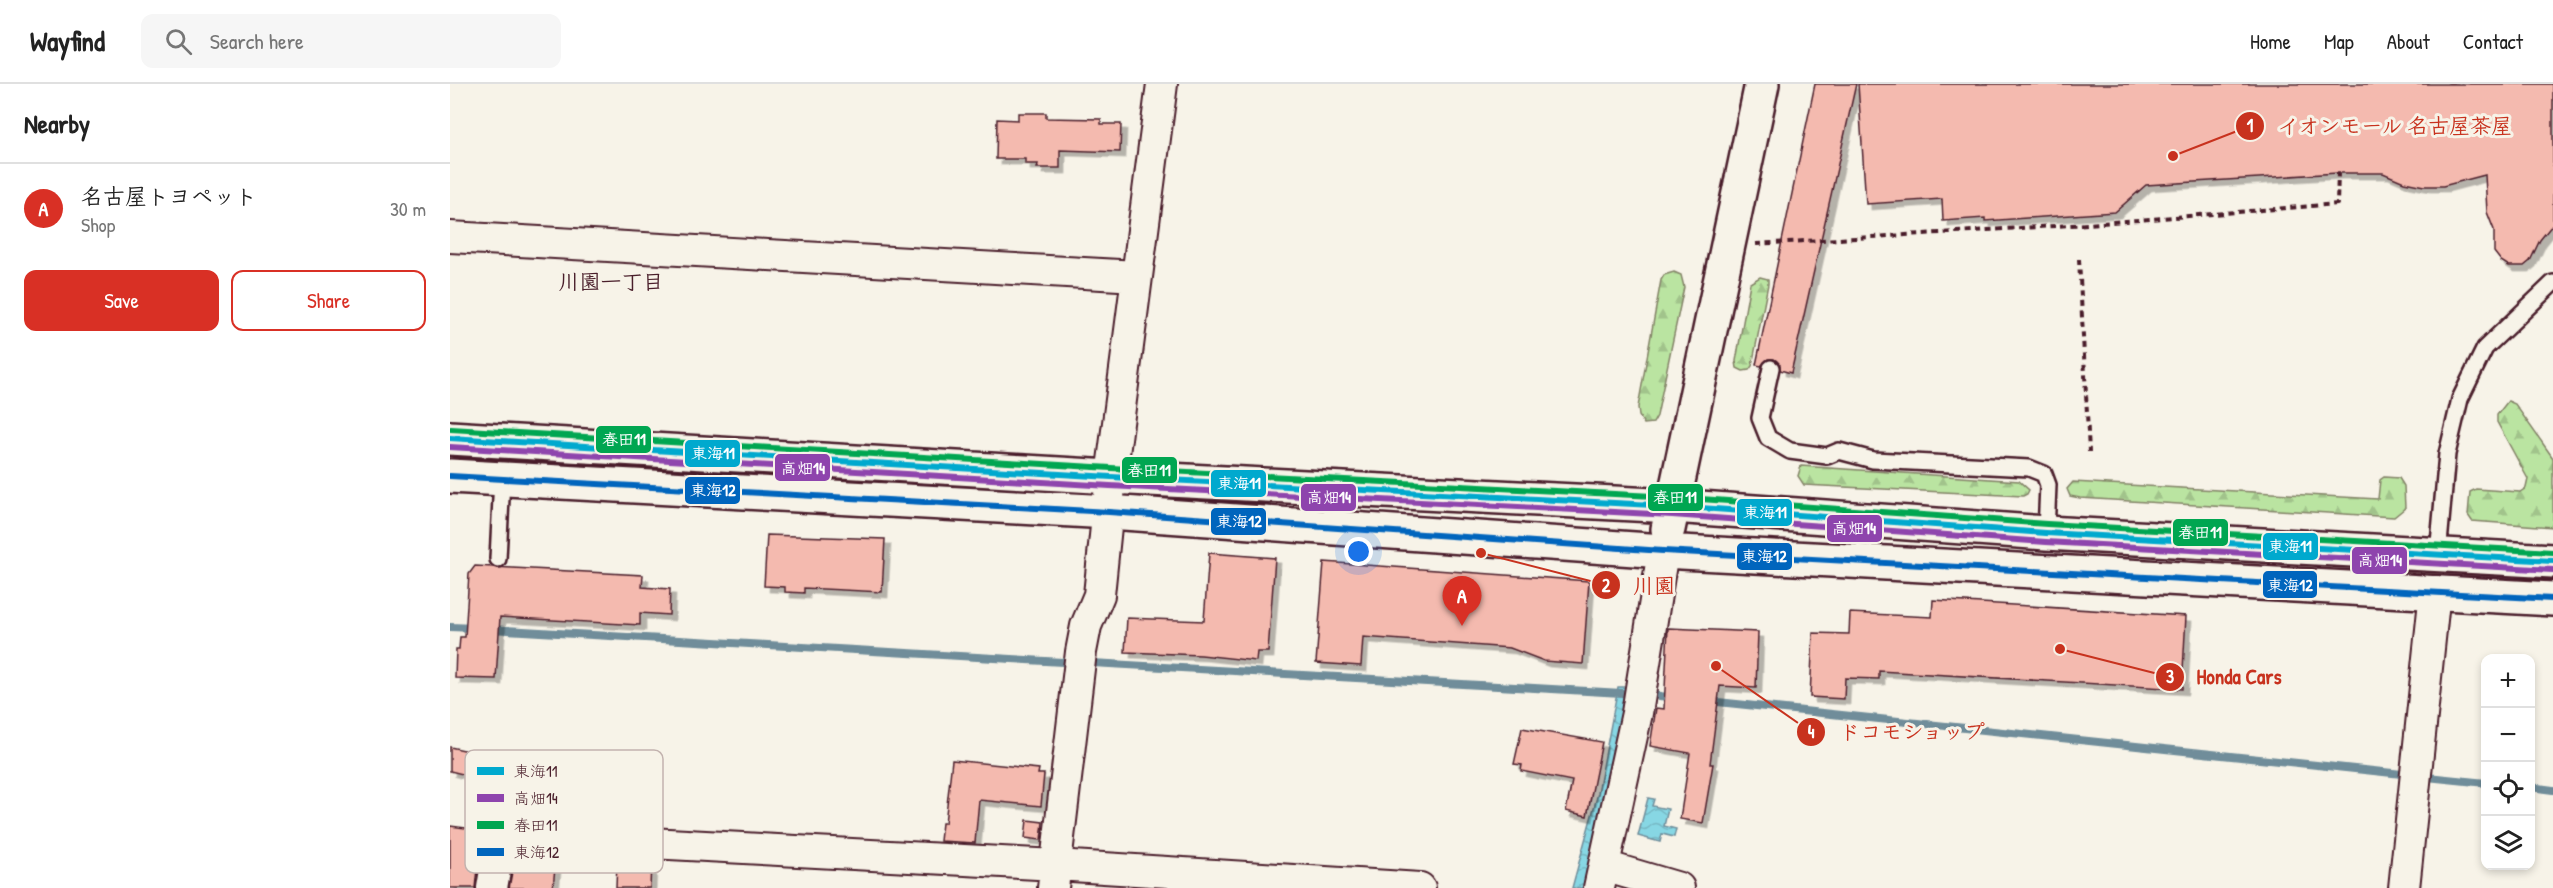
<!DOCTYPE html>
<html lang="en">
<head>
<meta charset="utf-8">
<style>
  :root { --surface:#fff; --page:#f6f6f6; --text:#222; --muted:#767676; --line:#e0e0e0; --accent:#d93025 }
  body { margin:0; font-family:"Patrick Hand","Klee One",sans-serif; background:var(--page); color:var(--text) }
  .controls { position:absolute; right:18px; bottom:18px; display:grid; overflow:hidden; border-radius:12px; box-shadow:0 3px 9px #0003 }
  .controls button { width:54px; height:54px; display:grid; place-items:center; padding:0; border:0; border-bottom:2px solid var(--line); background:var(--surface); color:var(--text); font:30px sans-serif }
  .you { position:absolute; left:909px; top:468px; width:21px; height:21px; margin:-15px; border:4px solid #fff; border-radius:50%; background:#1a73e8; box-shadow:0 0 0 9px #1a73e833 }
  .badge { display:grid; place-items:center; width:39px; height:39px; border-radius:50%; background:var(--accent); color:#fff; font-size:20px; font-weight:700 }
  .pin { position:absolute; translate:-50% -50px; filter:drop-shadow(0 2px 3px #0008) }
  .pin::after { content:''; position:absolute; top:32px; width:21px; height:18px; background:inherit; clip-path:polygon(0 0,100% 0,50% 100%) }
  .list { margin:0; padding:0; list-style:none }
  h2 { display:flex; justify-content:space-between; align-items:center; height:78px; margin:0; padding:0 24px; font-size:26px }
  h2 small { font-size:20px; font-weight:400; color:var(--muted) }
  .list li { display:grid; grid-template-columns:39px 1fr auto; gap:18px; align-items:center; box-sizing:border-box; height:90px; padding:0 24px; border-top:2px solid var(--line) }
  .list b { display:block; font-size:22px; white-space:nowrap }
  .list p { margin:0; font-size:20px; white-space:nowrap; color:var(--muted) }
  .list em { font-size:20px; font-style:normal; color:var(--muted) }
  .actions { display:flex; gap:12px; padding:18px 24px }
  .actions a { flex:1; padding:14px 0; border:2px solid var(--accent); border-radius:12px; text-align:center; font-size:21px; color:var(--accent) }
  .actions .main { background:var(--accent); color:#fff }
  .icon { flex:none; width:33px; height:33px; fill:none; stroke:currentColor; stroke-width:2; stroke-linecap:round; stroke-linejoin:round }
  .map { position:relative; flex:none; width:2103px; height:804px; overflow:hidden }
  header { display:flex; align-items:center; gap:36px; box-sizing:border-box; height:84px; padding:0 30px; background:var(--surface); border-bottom:2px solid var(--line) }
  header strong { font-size:28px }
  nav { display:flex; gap:33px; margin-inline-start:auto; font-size:21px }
  .search { width:420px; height:54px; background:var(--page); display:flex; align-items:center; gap:15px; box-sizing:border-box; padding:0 21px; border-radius:12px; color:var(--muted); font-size:22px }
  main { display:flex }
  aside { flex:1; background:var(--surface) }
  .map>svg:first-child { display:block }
</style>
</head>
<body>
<header>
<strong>Wayfind</strong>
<div class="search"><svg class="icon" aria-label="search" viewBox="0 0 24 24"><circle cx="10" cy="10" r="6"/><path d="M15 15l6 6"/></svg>Search here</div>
<nav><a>Home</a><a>Map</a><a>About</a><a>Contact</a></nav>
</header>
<main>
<aside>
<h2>Nearby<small></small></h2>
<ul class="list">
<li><span class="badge">A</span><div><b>名古屋トヨペット</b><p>Shop</p></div><em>30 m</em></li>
</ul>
<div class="actions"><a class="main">Save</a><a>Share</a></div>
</aside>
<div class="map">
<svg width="2103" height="804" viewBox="0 0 2103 804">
  <defs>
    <pattern id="forest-firs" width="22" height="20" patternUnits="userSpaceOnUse" patternTransform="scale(1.5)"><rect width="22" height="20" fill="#bae4a1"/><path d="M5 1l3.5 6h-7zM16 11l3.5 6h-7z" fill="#a1c38b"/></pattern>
    <pattern id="water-waves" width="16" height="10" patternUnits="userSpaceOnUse" patternTransform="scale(1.5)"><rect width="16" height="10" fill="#87d7e4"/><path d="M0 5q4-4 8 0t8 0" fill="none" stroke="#76b8c4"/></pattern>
    <filter id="shadow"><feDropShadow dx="5.5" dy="5.5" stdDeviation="0" flood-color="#0004"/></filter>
  </defs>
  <rect width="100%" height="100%" fill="#f7f3e8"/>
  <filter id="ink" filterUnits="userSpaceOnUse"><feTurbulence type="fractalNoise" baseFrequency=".0167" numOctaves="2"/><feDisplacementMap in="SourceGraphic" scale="12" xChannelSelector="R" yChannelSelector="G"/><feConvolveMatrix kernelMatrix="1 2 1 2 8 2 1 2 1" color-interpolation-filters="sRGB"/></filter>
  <g filter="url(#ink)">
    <path fill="url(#forest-firs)" stroke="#828266" stroke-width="1.5" d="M1224,188l7,3 3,12 -27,129 -4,7 -9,1 -5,-8 -1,-9 23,-127 3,-5z
      M1310,193l8,2v5l-16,82 -3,4 -6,1 -6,-3 -1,-7 14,-78z
      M2058,317l7,3 38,54v69l-81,-6 -4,-6 2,-23 6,-3 44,3 6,-4 2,-9 -31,-57v-7z
      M1351,382l218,15 10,9 -2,4 -4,2 -219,-11 -6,-9z
      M1934,393l15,1 5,8 1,22 -11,9 -314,-19 -10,-2 -3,-7 6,-7 305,17 2,-19z"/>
    <path fill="url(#water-waves)" stroke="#6f8d9a" stroke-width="1.5" d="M1168,603h11l-3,15 -43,186h-11l26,-95z
      M1198,714l6,1 -2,7 16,3 -4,17 12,3 -2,8 -12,-3 -2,8 -22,-6z"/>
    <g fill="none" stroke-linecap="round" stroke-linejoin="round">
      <path stroke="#6f8d9a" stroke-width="8" d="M0,543l25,1
        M40,545l573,33
        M642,579l530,30
        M1202,611l23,3
        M1258,617l694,73
        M1977,693l59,6
        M2080,703l23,3"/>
    </g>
    <path fill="#f4baaf" stroke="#4a1f2b" stroke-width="1.5" filter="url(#shadow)" d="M1365,0h41l-65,289 -11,-3v-5l-6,-6h-6l-7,7 -5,-1z
      M1408,0h695v140l-13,16 -10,21 -6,5h-15l-8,-5 -7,-9v-22l-7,-18 -2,-37 -42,11h-19l-20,-4 -21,-9h-45l-192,12 -31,27 -130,9v-3l-42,3 -1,-22 -76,5z
      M568,29h28v5l55,1v5h20l-1,28 -60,-2v18h-23l1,-4h-13v-5h-29l1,-40 21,1z
      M317,451l118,4 -3,53 -78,-4v5l-19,-1v-5l-21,-1z
      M759,469l66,5 -7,94h-11l-1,9 -55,-6 -76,-3 2,-34 77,3z
      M874,478l265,19 -6,83 -39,-3 -34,-13 -147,-11 -2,29 -45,-3z
      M25,482l168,9 -1,12 28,2 -1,26 -29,-2v12l-140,-8 -4,62 -41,-1 1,-29h3l1,-12h5l4,-63z
      M1483,516l253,16 -4,73 -303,-18v8l-34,-1 -1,21 -34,-2 3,-64 36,1 1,-21 82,4z
      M1218,544l90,4 -2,56 -36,-2 -10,78h3l-10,59 -23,-4 10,-66 -40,-7 6,-38 8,1z
      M1072,644l80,14 -15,74 -21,-5 6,-30 -51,-10 1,-6 -8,-1z
      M0,663l42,9 -5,24 -37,-9z
      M502,676l87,9 -1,5h6l-3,32 -62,-6 -4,43 -35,-2 2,-18h3z
      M577,736l16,2 -2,18 -16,-2z
      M0,742l31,4 -6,58h-25z
      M74,770l25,1 -1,11 7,1 -2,21h-44l5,-27 9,1z
      M167,777l34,1 -1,26h-34z"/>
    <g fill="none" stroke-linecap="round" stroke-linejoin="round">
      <defs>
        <path id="lane" d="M1321,284l-11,50 8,20 22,13 37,5 12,-5 34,9 156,8 15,6 4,11 -2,48
          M1988,471l9,-101 13,-55 25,-51 68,-65
          M48,475l4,-81"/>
        <path id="street" d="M0,153l687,39
          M1154,782l75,22
          M42,804l9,-53 555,30 364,23
          M603,804l28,-236 5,-26 13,-31 12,-118 51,-393
          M1149,804l38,-175 26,-162
          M1954,804l31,-297"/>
        <path id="secondary" d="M0,354l661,39 562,29 373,27 507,28
          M0,392l659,36 554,39 890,48
          M1218,445l94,-445"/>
      </defs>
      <use href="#lane" stroke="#4a1f2b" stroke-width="20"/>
      <use href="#street" stroke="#4a1f2b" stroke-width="34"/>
      <use href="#secondary" stroke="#4a1f2b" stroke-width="38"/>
      <path stroke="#4a1f2b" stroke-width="4" stroke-dasharray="6 4.5" stroke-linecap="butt" d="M1306,160l332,-20 249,-20 1,-31
        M1629,175l10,193"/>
      <use href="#lane" stroke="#f7f3e8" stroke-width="15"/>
      <use href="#street" stroke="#f7f3e8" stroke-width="30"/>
      <use href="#secondary" stroke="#f7f3e8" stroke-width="33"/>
      <defs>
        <path id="bus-1" d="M0,354l661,39 562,29 373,27 507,28"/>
        <path id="bus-2" d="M0,363l660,39 562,29 374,27 507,28"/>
        <path id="bus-3" d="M1,345l660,39 562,29 374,27 506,28"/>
        <path id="bus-4" d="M0,392l659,36 554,39 890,48"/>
      </defs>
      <use href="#bus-1" stroke="#f7f3e8" stroke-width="10"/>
      <use href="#bus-2" stroke="#f7f3e8" stroke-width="10"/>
      <use href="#bus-3" stroke="#f7f3e8" stroke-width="10"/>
      <use href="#bus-4" stroke="#f7f3e8" stroke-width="10"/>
      <use href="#bus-1" stroke="#00a9ce" stroke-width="6"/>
      <use href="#bus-2" stroke="#8e44ad" stroke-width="6"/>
      <use href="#bus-3" stroke="#00a651" stroke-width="6"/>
      <use href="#bus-4" stroke="#0065bd" stroke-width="6"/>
    </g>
  </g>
  <g text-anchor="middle" stroke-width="6" stroke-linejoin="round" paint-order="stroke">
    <g font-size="21" font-weight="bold" fill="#4a1f2b" stroke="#f7f3e8">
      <text x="161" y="205">川園一丁目</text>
    </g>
  </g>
  <rect x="15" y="666" width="198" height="123" rx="9" fill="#f7f3e8" stroke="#c3b3af" stroke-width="1.5"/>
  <rect x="27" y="683" width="27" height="8" fill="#00a9ce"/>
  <rect x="27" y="710" width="27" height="8" fill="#8e44ad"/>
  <rect x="27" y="737" width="27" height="8" fill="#00a651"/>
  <rect x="27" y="764" width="27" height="8" fill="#0065bd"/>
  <g font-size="16" fill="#4a1f2b">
    <text x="64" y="693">東海11</text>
    <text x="64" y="720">高畑14</text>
    <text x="64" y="747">春田11</text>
    <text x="64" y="774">東海12</text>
  </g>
  <path fill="none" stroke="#c8321e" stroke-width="2" d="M1723 72L1800 42M1031 469L1156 501M1610 565L1720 593M1266 582L1361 648"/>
  <g fill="#c8321e" stroke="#f7f3e8" stroke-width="2">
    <circle cx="1723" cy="72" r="6"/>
    <circle cx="1031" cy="469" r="6"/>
    <circle cx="1610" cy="565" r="6"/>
    <circle cx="1266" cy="582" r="6"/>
    <circle cx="1800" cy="42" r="15"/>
    <circle cx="1156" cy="501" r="15"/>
    <circle cx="1720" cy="593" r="15"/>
    <circle cx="1361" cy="648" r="15"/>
  </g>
  <g font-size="18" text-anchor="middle" font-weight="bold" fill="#fff">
    <text x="1800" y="48">1</text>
    <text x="1156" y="508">2</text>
    <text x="1720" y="599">3</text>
    <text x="1361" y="654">4</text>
  </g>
  <g font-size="21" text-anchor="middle" font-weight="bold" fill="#c8321e" stroke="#f7f3e8" stroke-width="6" stroke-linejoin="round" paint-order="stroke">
    <text x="1945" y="49">イオンモール 名古屋茶屋</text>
    <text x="1204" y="509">川園</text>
    <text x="1789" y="600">Honda Cars</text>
    <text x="1462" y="655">ドコモショップ</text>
  </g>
  <g stroke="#f7f3e8" stroke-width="2">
    <rect x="145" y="341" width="57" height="29" rx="6" fill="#00a651"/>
    <rect x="234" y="355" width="57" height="29" rx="6" fill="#00a9ce"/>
    <rect x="324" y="369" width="57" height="29" rx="6" fill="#8e44ad"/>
    <rect x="671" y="372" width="57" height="28" rx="6" fill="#00a651"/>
    <rect x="760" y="385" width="57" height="29" rx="6" fill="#00a9ce"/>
    <rect x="234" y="392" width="57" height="29" rx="6" fill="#0065bd"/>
    <rect x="1197" y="399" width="57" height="29" rx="6" fill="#00a651"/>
    <rect x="850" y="399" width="57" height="29" rx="6" fill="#8e44ad"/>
    <rect x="1286" y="414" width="57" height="29" rx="6" fill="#00a9ce"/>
    <rect x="760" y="423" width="57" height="29" rx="6" fill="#0065bd"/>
    <rect x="1376" y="430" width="57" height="29" rx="6" fill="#8e44ad"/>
    <rect x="1722" y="434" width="57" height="29" rx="6" fill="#00a651"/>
    <rect x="1812" y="448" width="57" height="29" rx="6" fill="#00a9ce"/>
    <rect x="1286" y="458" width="57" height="29" rx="6" fill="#0065bd"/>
    <rect x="1901" y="462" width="57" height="29" rx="6" fill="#8e44ad"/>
    <rect x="1812" y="486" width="56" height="29" rx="6" fill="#0065bd"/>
  </g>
  <g font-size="16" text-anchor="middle" font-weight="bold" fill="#fff">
    <text x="174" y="361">春田11</text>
    <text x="263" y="375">東海11</text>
    <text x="353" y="390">高畑14</text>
    <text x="699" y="392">春田11</text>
    <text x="789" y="405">東海11</text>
    <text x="263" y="412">東海12</text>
    <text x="1225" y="419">春田11</text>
    <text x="879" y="419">高畑14</text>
    <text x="1315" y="434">東海11</text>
    <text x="789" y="443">東海12</text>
    <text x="1404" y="450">高畑14</text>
    <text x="1750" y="454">春田11</text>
    <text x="1840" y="468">東海11</text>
    <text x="1314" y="478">東海12</text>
    <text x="1930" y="482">高畑14</text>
    <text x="1840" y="507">東海12</text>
  </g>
</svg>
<div class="controls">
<button>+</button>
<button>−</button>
<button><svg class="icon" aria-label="locate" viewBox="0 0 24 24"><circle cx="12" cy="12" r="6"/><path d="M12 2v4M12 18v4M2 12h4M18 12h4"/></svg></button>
<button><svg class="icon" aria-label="layers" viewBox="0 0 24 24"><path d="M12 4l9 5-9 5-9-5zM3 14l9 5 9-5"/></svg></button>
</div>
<div class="you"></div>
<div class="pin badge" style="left:1012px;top:542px">A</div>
</div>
</main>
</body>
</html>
